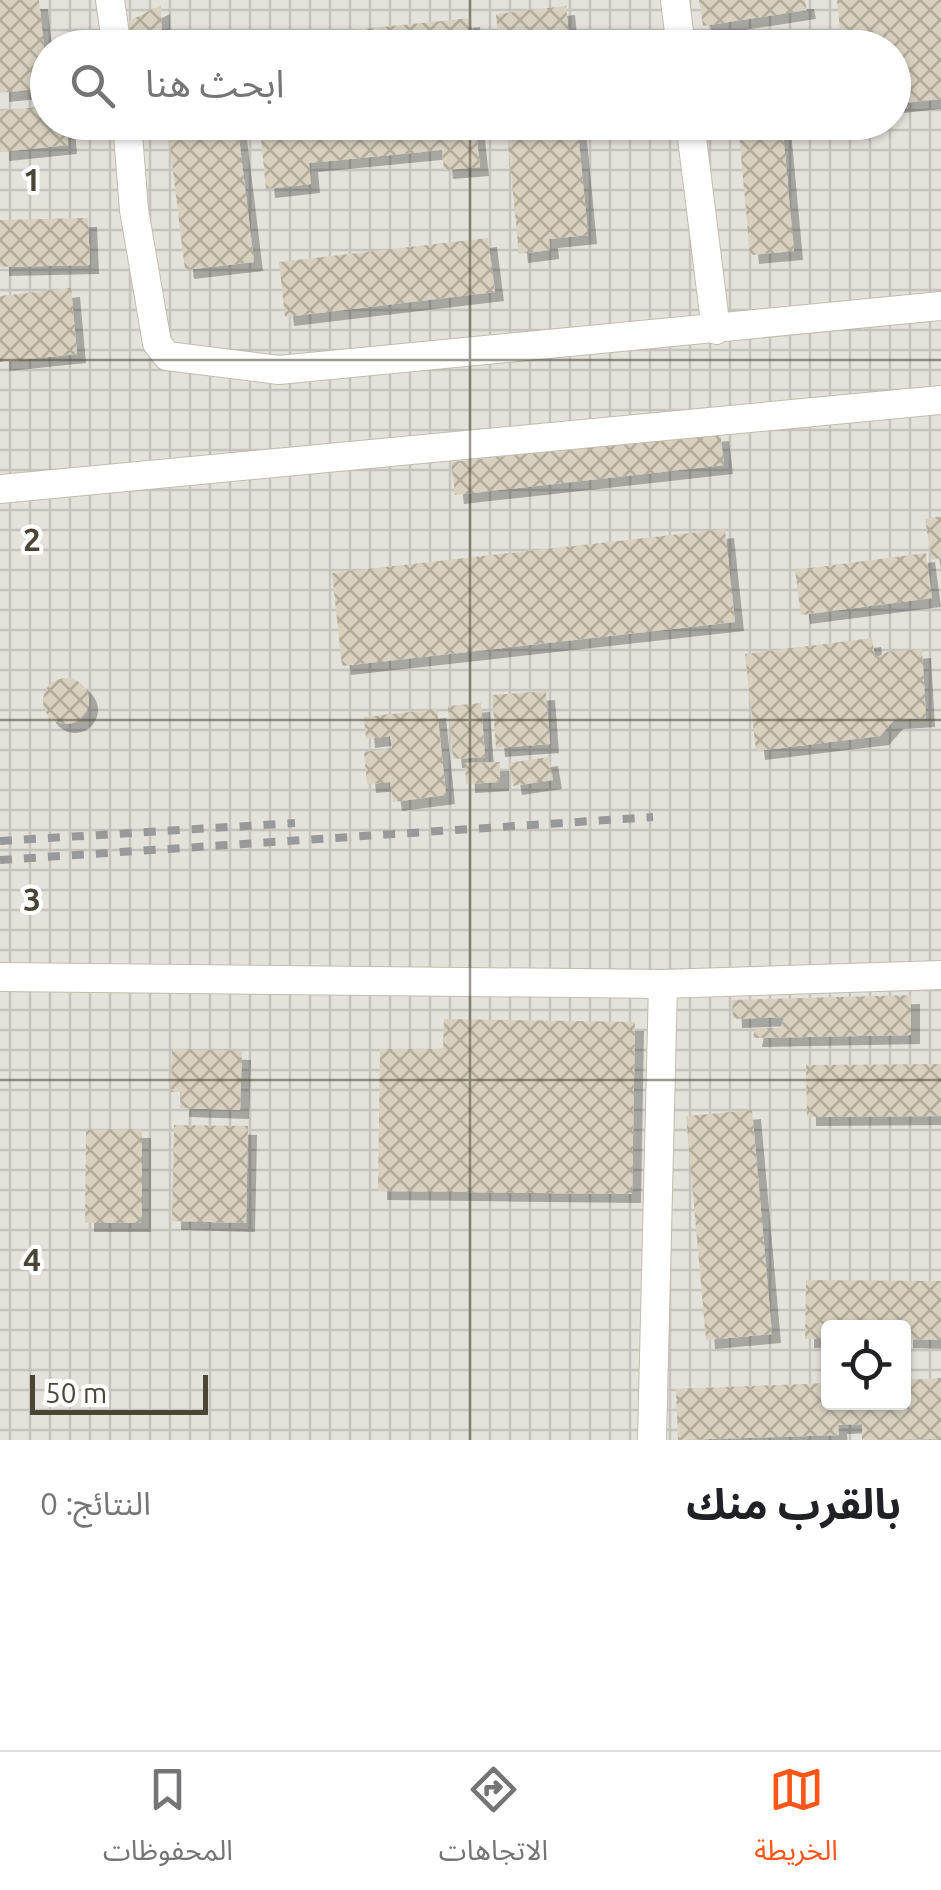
<!DOCTYPE html>
<html lang="ar">
<head>
<meta charset="utf-8">
<style>
  :root { --surface:#fff; --page:#f2f2f2; --text:#202124; --muted:#757577; --line:#e0e0e0; --accent:#ff5517 }
  body { margin:0; font-family:Ubuntu,"Noto Sans Arabic",sans-serif; background:var(--page); color:var(--text); direction:rtl }
  .controls { position:absolute; right:30px; bottom:30px; display:grid; overflow:hidden; border-radius:10px; box-shadow:0 2px 8px #0004 }
  .controls button { width:90px; height:90px; display:grid; place-items:center; padding:0; border:0; border-bottom:2px solid var(--line); background:var(--surface); color:var(--text); font:50px sans-serif }
  .scale { position:absolute; left:30px; bottom:25px; width:178px; box-sizing:border-box; padding-left:10px; border:5px solid #4a4537; border-top:0; font-size:28px; line-height:35px; white-space:nowrap; color:#4a4537; -webkit-text-stroke:8px #fff; paint-order:stroke }
  .list { margin:0; padding:0; list-style:none }
  h2 { display:flex; justify-content:space-between; align-items:center; height:130px; margin:0; padding:0 40px; font-size:42px }
  h2 small { font-size:32px; font-weight:400; color:var(--muted) }
  .icon { flex:none; width:55px; height:55px; fill:none; stroke:currentColor; stroke-width:2; stroke-linecap:round; stroke-linejoin:round }
  .map { position:relative; flex:none; width:941px; height:1440px; overflow:hidden; direction:ltr }
  .search { position:absolute; background:var(--surface); box-shadow:0 2px 8px #0004; left:30px; right:30px; top:30px; height:110px; display:flex; align-items:center; gap:25px; box-sizing:border-box; padding:0 35px; border-radius:55px; color:var(--muted); font-size:38px }
  .sheet { height:310px; background:var(--surface) }
  nav { display:flex; justify-content:space-around; align-items:center; box-sizing:border-box; height:140px; border-top:2px solid var(--line); background:var(--surface); font-size:28px; color:var(--muted) }
  nav a { display:grid; justify-items:center; gap:5px }
  nav .on { color:var(--accent) }
  .map>svg:first-child { display:block }
</style>
</head>
<body>
<div class="map">
<svg width="941" height="1440" viewBox="0 0 941 1440">
  <defs>
    <pattern id="industrial-grid" width="8" height="8" patternUnits="userSpaceOnUse" patternTransform="scale(2.5)"><rect width="8" height="8" fill="#e5e2db"/><path d="M0 4h8M4 0v8" fill="none" stroke="#c6c3bd"/></pattern>
    <pattern id="building-cross-hatch" width="8" height="8" patternUnits="userSpaceOnUse" patternTransform="scale(2.5)"><rect width="8" height="8" fill="#d8d1bf"/><path d="M0 0l8 8M0 8l8-8" fill="none" stroke="#b1ab9c"/></pattern>
    <filter id="shadow"><feDropShadow dx="9" dy="9" stdDeviation="0" flood-color="#0004"/></filter>
  </defs>
  <rect width="100%" height="100%" fill="#f5f3ea"/>
  <path fill="url(#industrial-grid)" fill-rule="evenodd" d="M0,0h941v1440h-941zM48,48h846v74h-846zM828,1328h76v74h-76z"/>
  <path fill="url(#building-cross-hatch)" filter="url(#shadow)" d="M0,0h39l9,88 -48,5z
    M699,0h106l2,10 -104,16z
    M837,0h104v99l-47,5v-56h-52z
    M161,5l1,43h-33v-27z
    M566,6l4,42h-71l-3,-34z
    M471,18l3,30h-219l-1,-8z
    M227,40l1,8h-39v-3z
    M48,106v16h18l2,23 -68,7v-41z
    M167,122h70l17,140 -69,8z
    M407,122h68l5,45 -36,3 -2,-20 -133,13 2,21 -45,5 -5,-51z
    M506,122h71l11,113 -39,4 1,11 -31,4z
    M738,122h44l12,129 -44,4z
    M88,218l2,47 -90,2v-47z
    M488,238l7,54 -210,25 -6,-55z
    M71,288l6,66 -77,8v-66z
    M720,432l4,33 -269,30 -4,-33z
    M941,516v42l-9,2 -7,-41z
    M725,529l10,93 -393,44 -10,-93z
    M926,553l6,45 -131,17 -6,-45z
    M872,638l3,20 12,-6 35,-3 4,69 -32,2 -14,16 -124,15 -11,-97z
    M43 701a23 23 0 1 1 46 0a23 23 0 1 1-46 0Z
    M546,691l4,53 -54,4 -4,-53z
    M481,703l4,54 -32,2 -5,-53z
    M437,709l9,86 -53,7 -3,-20 -23,2 -3,-32 28,-4 -2,-12 -24,3 -2,-22z
    M549,757l4,23 -40,6 -4,-23z
    M500,762v20l-34,2 -1,-21z
    M911,995v40l-158,3 2,-10h26l3,-11 -51,2 -1,-19z
    M444,1019l191,3 -3,172 -254,-3 2,-142h63z
    M172,1049l70,2 -2,59 -60,-2 1,-16h-10z
    M941,1064v52l-134,1 -1,-52z
    M752,1110l20,224 -66,6 -20,-224z
    M174,1125l74,1 -2,97 -74,-2z
    M142,1129v94h-57l1,-93z
    M806,1280l135,1v59l-37,-1v-11h-76v11h-23z
    M941,1378v61l-79,1v-16l-24,1 1,10 -161,5 -2,-51 152,-6v19h76v-22z"/>
  <g fill="none" stroke-linecap="round" stroke-linejoin="round">
    <defs>
      <path id="minor" d="M110,0l7,48
        M675,0l6,48
        M127,122l7,88 23,133 10,13 112,14 662,-64
        M690,122l26,208
        M0,489l941,-89
        M0,977l663,7 278,-9
        M652,1440l11,-456"/>
    </defs>
    <use href="#minor" stroke="#c2bdac" stroke-width="30"/>
    <use href="#minor" stroke="#fff" stroke-width="28"/>
    <path stroke="#999" stroke-width="8" stroke-dasharray="12 12" stroke-linecap="butt" d="M0,841l295,-18
      M0,860l653,-43"/>
  </g>
  <path fill="none" stroke="#4a4537" stroke-width="2.5" stroke-opacity="0.55" d="M470,0v48M470,122v1318M0,360h941M0,720h941M0,1080h941"/>
  <g font-size="32" text-anchor="middle" font-weight="bold" fill="#4a4537" stroke="#fff" stroke-width="8" stroke-linejoin="round" paint-order="stroke">
    <text x="32" y="191">1</text>
    <text x="32" y="551">2</text>
    <text x="32" y="911">3</text>
    <text x="32" y="1271">4</text>
  </g>
</svg>
<div class="controls">
<button><svg class="icon" aria-label="locate" viewBox="0 0 24 24"><circle cx="12" cy="12" r="6"/><path d="M12 2v4M12 18v4M2 12h4M18 12h4"/></svg></button>
</div>
<div class="scale">50 m</div>
<div class="search"><svg class="icon" aria-label="search" viewBox="0 0 24 24"><circle cx="10" cy="10" r="6"/><path d="M15 15l6 6"/></svg>ابحث هنا</div>
</div>
<section class="sheet">
<h2>بالقرب منك<small>النتائج: 0</small></h2>
<ul class="list">
</ul>
</section>
<nav>
<a class="on"><svg class="icon" aria-label="map" viewBox="0 0 24 24"><path d="M3 6l6-2 6 2 6-2v14l-6 2-6-2-6 2zM9 4v14M15 6v14"/></svg>الخريطة</a>
<a><svg class="icon" aria-label="directions" viewBox="0 0 24 24"><path d="M12 3l9 9-9 9-9-9zM9 14v-3h6M13 9l2 2-2 2"/></svg>الاتجاهات</a>
<a><svg class="icon" aria-label="saved" viewBox="0 0 24 24"><path d="M7 4h10v16l-5-4-5 4z"/></svg>المحفوظات</a>
</nav>
</body>
</html>
